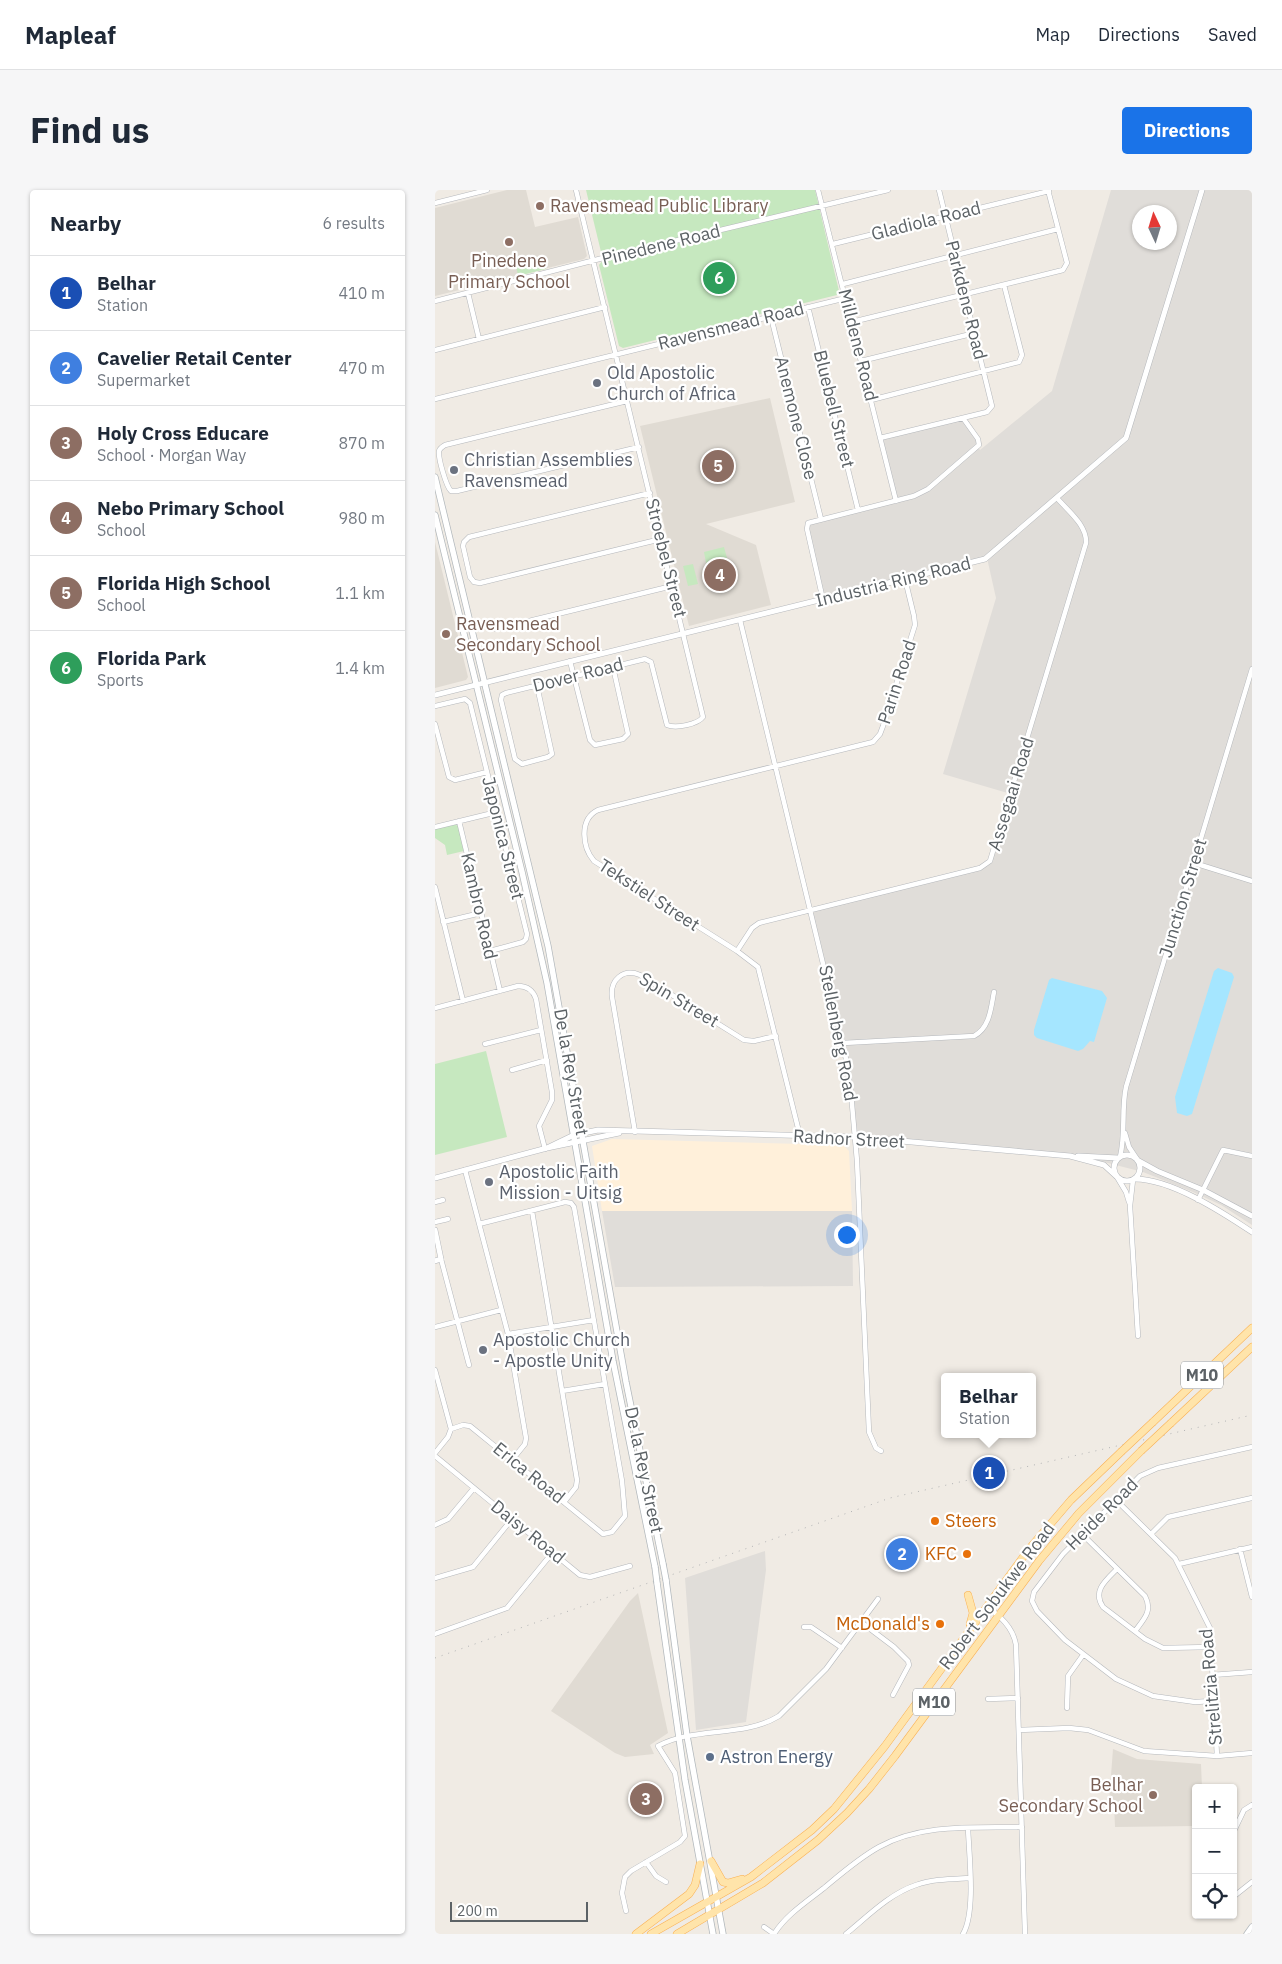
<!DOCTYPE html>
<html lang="en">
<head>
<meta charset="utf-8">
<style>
  :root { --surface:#fff; --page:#f6f6f7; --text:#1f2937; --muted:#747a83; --line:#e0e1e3; --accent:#1a73e8 }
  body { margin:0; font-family:"IBM Plex Sans",sans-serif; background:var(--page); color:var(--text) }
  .controls { position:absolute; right:15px; bottom:15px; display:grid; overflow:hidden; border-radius:5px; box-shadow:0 1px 4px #0004 }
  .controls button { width:45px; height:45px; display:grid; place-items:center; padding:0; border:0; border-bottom:1px solid var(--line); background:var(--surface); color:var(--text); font:25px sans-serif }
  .compass { position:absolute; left:697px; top:15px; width:45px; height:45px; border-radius:50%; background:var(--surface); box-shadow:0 1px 4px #0004; rotate:356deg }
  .scale { position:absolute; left:15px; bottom:12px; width:138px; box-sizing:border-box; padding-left:5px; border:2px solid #5c6266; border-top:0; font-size:14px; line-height:18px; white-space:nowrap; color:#5c6266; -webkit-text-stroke:4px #fff; paint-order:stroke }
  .you { position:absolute; left:411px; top:1044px; width:18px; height:18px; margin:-12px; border:4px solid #fff; border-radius:50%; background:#1a73e8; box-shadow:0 0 0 8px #1a73e833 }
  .badge { display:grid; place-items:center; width:32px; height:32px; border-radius:50%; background:var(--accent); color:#fff; font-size:16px; font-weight:700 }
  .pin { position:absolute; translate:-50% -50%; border:2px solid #fff; box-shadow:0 1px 5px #0006 }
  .popup { position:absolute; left:506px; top:1183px; width:95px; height:65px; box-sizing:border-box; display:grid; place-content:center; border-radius:5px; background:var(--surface); filter:drop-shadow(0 1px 4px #0005); font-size:16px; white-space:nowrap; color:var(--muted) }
  .popup b { font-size:19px; color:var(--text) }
  .popup::after { content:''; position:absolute; left:50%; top:100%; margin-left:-10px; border:10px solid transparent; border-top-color:var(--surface) }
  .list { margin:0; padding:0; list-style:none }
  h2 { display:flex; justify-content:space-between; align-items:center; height:65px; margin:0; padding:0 20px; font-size:21px }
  h2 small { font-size:16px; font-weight:400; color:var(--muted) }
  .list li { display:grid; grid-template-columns:32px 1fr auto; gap:15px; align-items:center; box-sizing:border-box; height:75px; padding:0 20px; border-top:1px solid var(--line) }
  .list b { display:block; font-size:19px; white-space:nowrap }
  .list p { margin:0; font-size:16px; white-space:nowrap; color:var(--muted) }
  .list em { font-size:16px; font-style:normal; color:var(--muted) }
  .icon { flex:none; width:28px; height:28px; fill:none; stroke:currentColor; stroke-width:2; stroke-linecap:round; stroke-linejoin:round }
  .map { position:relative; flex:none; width:817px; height:1744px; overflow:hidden; border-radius:5px }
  header { display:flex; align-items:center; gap:30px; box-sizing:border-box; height:70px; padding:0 25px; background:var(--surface); border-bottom:1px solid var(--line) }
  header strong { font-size:24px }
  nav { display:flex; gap:28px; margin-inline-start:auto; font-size:18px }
  .intro { display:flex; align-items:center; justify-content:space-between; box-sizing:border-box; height:120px; padding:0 30px }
  h1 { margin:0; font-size:35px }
  .button { padding:12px 22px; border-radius:5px; background:var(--accent); color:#fff; font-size:18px; font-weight:700 }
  main { display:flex; gap:30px; padding:0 30px }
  aside { flex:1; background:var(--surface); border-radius:5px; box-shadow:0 1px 4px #0004 }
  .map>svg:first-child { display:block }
</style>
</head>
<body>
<header>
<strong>Mapleaf</strong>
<nav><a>Map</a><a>Directions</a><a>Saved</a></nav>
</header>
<div class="intro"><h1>Find us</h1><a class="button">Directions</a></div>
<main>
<aside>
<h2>Nearby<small>6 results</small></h2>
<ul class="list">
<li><span class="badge" style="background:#1a4fb4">1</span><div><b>Belhar</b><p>Station</p></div><em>410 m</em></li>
<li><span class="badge" style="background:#3f7fe0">2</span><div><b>Cavelier Retail Center</b><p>Supermarket</p></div><em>470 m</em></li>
<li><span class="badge" style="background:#8d6e63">3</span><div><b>Holy Cross Educare</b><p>School · Morgan Way</p></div><em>870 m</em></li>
<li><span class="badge" style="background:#8d6e63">4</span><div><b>Nebo Primary School</b><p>School</p></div><em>980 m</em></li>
<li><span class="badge" style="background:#8d6e63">5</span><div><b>Florida High School</b><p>School</p></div><em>1.1 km</em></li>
<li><span class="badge" style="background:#2e9e5b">6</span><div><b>Florida Park</b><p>Sports</p></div><em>1.4 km</em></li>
</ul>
</aside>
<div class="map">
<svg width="817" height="1744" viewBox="0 0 817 1744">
  <rect width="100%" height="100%" fill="#f0ebe4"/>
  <path fill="#fff0da" d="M177,949l231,6 6,6 3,60h-250l-10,-65z"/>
  <path fill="#e0ddd9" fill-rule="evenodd" d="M676,0h141v1035l-31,-20 -28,-13 -50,-20 -39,-10 -34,-6 -214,-18 -4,-45 -40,-183 176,-46 23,-70 -68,-20 53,-176 -9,-40 -164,42 -16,-72 4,-6 84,-21 -15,-63 84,-20 15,21 -1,8 2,3 72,-59zM704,22h30v30h-30z
    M167,1021h250l1,75 -238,1z
    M330,1361l1,19 -20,152 -50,8 -11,-152z"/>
  <path fill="#e0dbd3" d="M72,0h19l9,37 43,-10 9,39 -3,3 -149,37v-88z
    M335,208l25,104 -89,22 50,21 15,60 -82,21 -49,-200z
    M0,352l33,135 -2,3 -31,8z
    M203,1403l30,140 -18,12 4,9 -29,3 -10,-4 -64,-42 79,-110z
    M678,1559l24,10 64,5 1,24h-6v38l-81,1 -1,-24 -5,-1z"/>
  <path fill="#c6e8bf" d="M151,0h229l24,101 -2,4 -214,53 -4,-2 -20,-81 4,-5z
    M109,67l2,12 -28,7 -2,-11z
    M289,357l3,11 -21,5 -2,-11z
    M258,374l5,20 -10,2 -5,-20z
    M19,634l4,2 6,25 -17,4 -2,-10 -10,-7v-9z
    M51,861l21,86 -72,18v-91z"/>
  <path fill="#a5e6ff" d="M783,778l14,5 2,4 -42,137 -5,2 -10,-3 -2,-16 39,-126z
    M617,788l50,13 5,7 -13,44 -4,-1 -7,8 -5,2 -41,-13 -3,-3v-5l15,-50z"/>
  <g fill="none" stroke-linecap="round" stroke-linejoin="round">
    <defs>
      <path id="minor" d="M383,0l78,311
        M0,13l52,-13
        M398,54l216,-53
        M408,94l215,-55
        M33,103l11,46
        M0,111l168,-43 285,-68
        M373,117l50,203
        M336,127l50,202
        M417,132l211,-52 4,-7 -19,-73
        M0,160l170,-43
        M426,171l114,-28
        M0,209l411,-101
        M436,210l148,-38 3,-7 -18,-70
        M192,211l-182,44c-3,2 -5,3 -6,6 -1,7 7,35 12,40h6l182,-44
        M445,248l107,-26 5,-6 -53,-216
        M215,303l-181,44 -5,5 -1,4 7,31 4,5 6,1 181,-44
        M388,410l-16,-71 1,-6 106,-27 14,-7 51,-44 -1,-6 -15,-21
        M305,430l106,439 5,34 6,68 12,271 7,16 5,3
        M61,439l176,-43
        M135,471l20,79 5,5 28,-6 5,-5 -15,-67
        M102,496l15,68 -4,3 -26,7 -7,-5 -14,-59 1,-5 4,-2 139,-34 6,3 16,63c9,4 31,-1 36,-8l-127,-527
        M0,516l30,-7 5,4 57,231 -1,5 -3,3 -33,9
        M0,534l14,53 6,3 32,-8
        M24,631l41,170
        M0,637l62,-15
        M759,673l58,18
        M0,697l28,114
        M8,732l38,-9
        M302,761l15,-23 7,-5 221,-55 10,-7 96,-318c1,-18 -18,-32 -29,-45
        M0,818l83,-22c9,0 15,4 18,13l16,93v8l-13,26 6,23
        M408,853l131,-7c16,-8 17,-29 20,-44
        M50,854l56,-14
        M77,880l35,-10
        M200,942l-23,-135c-2,-17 11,-29 28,-22l104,65 10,1 22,-5
        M690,943l4,14 8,12
        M365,946l-42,-169 -21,-16 -143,-90c-12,-14 -15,-42 4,-51l275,-68 7,-8 3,-8 32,-101 -1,-9 -9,-37
        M685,967c6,-24 1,-47 6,-70l126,-418
        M30,980l43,164 18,104 -1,6 -13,16
        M682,987l9,15 3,10
        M698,990l-3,26 8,130
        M763,1010l25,-50 29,6
        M0,1012l8,-2
        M97,1021l45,269 -1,7 -12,15
        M0,1032l13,-3
        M6,1069l28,106
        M0,1137l66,-17
        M73,1144l86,-14
        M0,1180l16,59
        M127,1201l43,-7
        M16,1239l12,-4 7,1 133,108 9,-2 13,-16 -3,-35 -48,-274 -3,-4 -6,-1 -86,22
        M0,1263l13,-16 3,-8
        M0,1266l145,119 10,2 40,-11
        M680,1309l60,59 35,70 7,128
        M0,1335l13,-6 26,-31
        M647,1344l63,62c8,15 -1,23 -10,35
        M716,1344l17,-17 84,-19
        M805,1359l12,48
        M744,1374l73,-17
        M682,1379c-11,11 -25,22 -14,38l42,32 18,9 47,-1
        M0,1388l38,-11 39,-48
        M551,1416c14,10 27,21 30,39l9,289
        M426,1432l33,25 14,14 1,4 -16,30
        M369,1437h7l31,21
        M0,1444l72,-26 46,-56
        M777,1485l40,-3
        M553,1509l30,-1
        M778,1511l-18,1 -42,-6 -37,-17 -51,-39 -28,-29 -5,-10 2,-9 29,-38 77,-78 18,-8 94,-21
        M632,1518l1,-32 15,-21
        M584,1540l50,-2 19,2 56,21 73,5 35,-3
        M798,1643l11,-23 8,-5
        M211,1672l10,14 10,6
        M798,1707l19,-15
        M191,1721l-4,-18 3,-16 6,-6 49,-29 5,-6 -10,-63 -17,-27c37,-20 85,-8 121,-30l47,-47 52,-70
        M329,1737l10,7
        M339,1744c12,-19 32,-32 50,-46 18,-15 35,-30 55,-41 43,-24 96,-19 143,-20
        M411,1744c21,-17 43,-40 70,-49 17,-6 35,-6 53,-7
        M528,1744c13,-22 6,-79 5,-106"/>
      <path id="tertiary" d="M0,505l550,-136 141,-121 76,-248
        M112,958l27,-13 24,-5 258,7 214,19 34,9 12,11
        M679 978a13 13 0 1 1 26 0a13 13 0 1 1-26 0Z
        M643,966l40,2
        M702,970l20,11 46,19 49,26
        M0,988l112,-30 72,-15
        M700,989c36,0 87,33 117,53
        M0,1040l6,29 -6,2"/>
      <path id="secondary" d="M0,287l113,469 78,436 37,182
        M0,325l87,357 25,111 66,378 42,206
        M231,1390l21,156 36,198
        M222,1393l28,197 28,154
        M812,1744l5,-7"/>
      <path id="primary" d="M718,1232l99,-94
        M736,1233l81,-76
        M533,1405l5,18 -3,11
        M276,1671l12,21 5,1 14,-4
        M201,1744l53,-40 6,-9 5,-21
        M216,1744l100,-57 61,-47 22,-21 51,-63 144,-197 42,-49 50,-48
        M242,1744l86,-51 55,-43 29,-27 22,-24 26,-33 144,-195 40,-48 62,-62"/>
    </defs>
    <use href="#minor" stroke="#b5b8bc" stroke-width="5.5"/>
    <use href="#tertiary" stroke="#b5b8bc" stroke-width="6"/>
    <use href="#secondary" stroke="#b3b9bd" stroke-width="7"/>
    <use href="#primary" stroke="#fab153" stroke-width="8"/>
    <use href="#minor" stroke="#fff" stroke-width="4.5"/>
    <use href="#tertiary" stroke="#fff" stroke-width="5"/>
    <use href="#secondary" stroke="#fff" stroke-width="5.5"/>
    <use href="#primary" stroke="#ffe4aa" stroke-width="7"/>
    <path stroke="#b3b4b5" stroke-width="1" stroke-dasharray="1 6" stroke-linecap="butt" d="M0,1468l455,-160 362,-83"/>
    <defs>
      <path id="secondary-bridge" d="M228,1374l3,16
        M220,1377l2,16"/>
      <path id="primary-bridge" d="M706,1261l30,-28
        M686,1262l32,-30"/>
    </defs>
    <use href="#secondary-bridge" stroke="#b3b9bd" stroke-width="7" stroke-linecap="butt"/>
    <use href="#primary-bridge" stroke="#fab153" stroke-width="8" stroke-linecap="butt"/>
    <use href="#secondary-bridge" stroke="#fff" stroke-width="5.5"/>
    <use href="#primary-bridge" stroke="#ffe4aa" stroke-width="7"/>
  </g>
  <g fill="#8d6e63" stroke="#fff" stroke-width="2">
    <circle cx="105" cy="16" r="5"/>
    <circle cx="74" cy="52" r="5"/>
    <circle cx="11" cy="444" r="5"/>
    <circle cx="718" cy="1605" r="5"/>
  </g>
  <g fill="#6b7280" stroke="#fff" stroke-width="2">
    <circle cx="162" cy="193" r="5"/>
    <circle cx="19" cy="280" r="5"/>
    <circle cx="54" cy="992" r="5"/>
    <circle cx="48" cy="1160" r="5"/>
  </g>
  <g fill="#e8710a" stroke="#fff" stroke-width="2">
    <circle cx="500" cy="1331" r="5"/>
    <circle cx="532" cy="1364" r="5"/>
    <circle cx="505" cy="1434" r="5"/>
  </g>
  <circle fill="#5c6f8a" stroke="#fff" stroke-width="2" cx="275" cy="1567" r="5"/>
  <g text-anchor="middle" stroke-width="4.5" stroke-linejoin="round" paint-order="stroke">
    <g fill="#fff" stroke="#8d9194" stroke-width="1">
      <rect x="746" y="1171.5" width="42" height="27" rx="4"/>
      <rect x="478" y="1498.5" width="42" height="27" rx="4"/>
    </g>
    <g font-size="16" font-weight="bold" fill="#5c6266">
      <text x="767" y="1191">M10</text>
      <text x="499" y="1518">M10</text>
    </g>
    <g font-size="18" fill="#785e54" stroke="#fff" text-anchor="start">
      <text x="115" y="22">Ravensmead Public Library</text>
      <text x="74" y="77" text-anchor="middle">Pinedene<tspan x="74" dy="21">Primary School</tspan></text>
      <text x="21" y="440">Ravensmead<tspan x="21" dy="21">Secondary School</tspan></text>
      <text x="708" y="1601" text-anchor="end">Belhar<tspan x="708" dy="21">Secondary School</tspan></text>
    </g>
    <g font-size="18" fill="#5c6266" stroke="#fff">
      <text transform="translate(491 31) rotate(-14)" y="6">Gladiola Road</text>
      <text transform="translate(226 55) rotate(-14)" y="6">Pinedene Road</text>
      <text transform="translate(531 110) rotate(76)" y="6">Parkdene Road</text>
      <text transform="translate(296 136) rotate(-14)" y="6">Ravensmead Road</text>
      <text transform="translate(423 155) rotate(76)" y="6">Milldene Road</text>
      <text transform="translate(399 219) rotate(76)" y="6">Bluebell Street</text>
      <text transform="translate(361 228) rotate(76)" y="6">Anemone Close</text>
      <text transform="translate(231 368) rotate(76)" y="6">Stroebel Street</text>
      <text transform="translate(458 392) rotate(-14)" y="6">Industria Ring Road</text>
      <text transform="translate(143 485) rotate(-14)" y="6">Dover Road</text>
      <text transform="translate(462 492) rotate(-72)" y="6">Parin Road</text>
      <text transform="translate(576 604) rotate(-73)" y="6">Assegaai Road</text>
      <text transform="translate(68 648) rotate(76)" y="6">Japonica Street</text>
      <text transform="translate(214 705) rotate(33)" y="6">Tekstiel Street</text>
      <text transform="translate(748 708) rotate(-73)" y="6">Junction Street</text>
      <text transform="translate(44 716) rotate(77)" y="6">Kambro Road</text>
      <text transform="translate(244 810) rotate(31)" y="6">Spin Street</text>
      <text transform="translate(403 843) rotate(79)" y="6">Stellenberg Road</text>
      <text transform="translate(136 882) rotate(80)" y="6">De la Rey Street</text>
      <text transform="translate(414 949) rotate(3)" y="6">Radnor Street</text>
      <text transform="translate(209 1280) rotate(78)" y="6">De la Rey Street</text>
      <text transform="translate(94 1283) rotate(39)" y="6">Erica Road</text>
      <text transform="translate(667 1324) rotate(-45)" y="6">Heide Road</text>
      <text transform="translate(93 1342) rotate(39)" y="6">Daisy Road</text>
      <text transform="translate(562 1406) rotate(-53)" y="6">Robert Sobukwe Road</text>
      <text transform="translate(776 1497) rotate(-95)" y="6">Strelitzia Road</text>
    </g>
    <g font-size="18" fill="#5b616d" stroke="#fff" text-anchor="start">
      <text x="172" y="189">Old Apostolic<tspan x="172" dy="21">Church of Africa</tspan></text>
      <text x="29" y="276">Christian Assemblies<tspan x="29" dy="21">Ravensmead</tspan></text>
      <text x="64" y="988">Apostolic Faith<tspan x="64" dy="21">Mission - Uitsig</tspan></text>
      <text x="58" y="1156">Apostolic Church<tspan x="58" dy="21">- Apostle Unity</tspan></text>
    </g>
    <g font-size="18" fill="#c56008" stroke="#fff" text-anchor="end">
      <text x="510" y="1337" text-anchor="start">Steers</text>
      <text x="522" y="1370">KFC</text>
      <text x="495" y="1440">McDonald's</text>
    </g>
    <g font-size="18" fill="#4e5e75" stroke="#fff" text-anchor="start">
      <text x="285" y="1573">Astron Energy</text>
    </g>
  </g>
</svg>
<div class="controls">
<button>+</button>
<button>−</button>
<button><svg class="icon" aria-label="locate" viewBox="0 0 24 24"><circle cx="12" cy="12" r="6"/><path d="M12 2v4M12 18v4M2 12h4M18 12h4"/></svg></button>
</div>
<svg class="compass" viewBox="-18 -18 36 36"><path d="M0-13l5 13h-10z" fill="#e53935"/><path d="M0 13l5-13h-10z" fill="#747a83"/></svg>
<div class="scale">200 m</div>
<div class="you"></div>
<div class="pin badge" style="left:554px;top:1283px;background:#1a4fb4">1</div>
<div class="popup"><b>Belhar</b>Station</div>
<div class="pin badge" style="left:467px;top:1364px;background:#3f7fe0">2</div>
<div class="pin badge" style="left:211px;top:1609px;background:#8d6e63">3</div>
<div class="pin badge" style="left:285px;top:385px;background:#8d6e63">4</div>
<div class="pin badge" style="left:283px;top:276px;background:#8d6e63">5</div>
<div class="pin badge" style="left:284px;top:88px;background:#2e9e5b">6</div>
</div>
</main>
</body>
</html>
